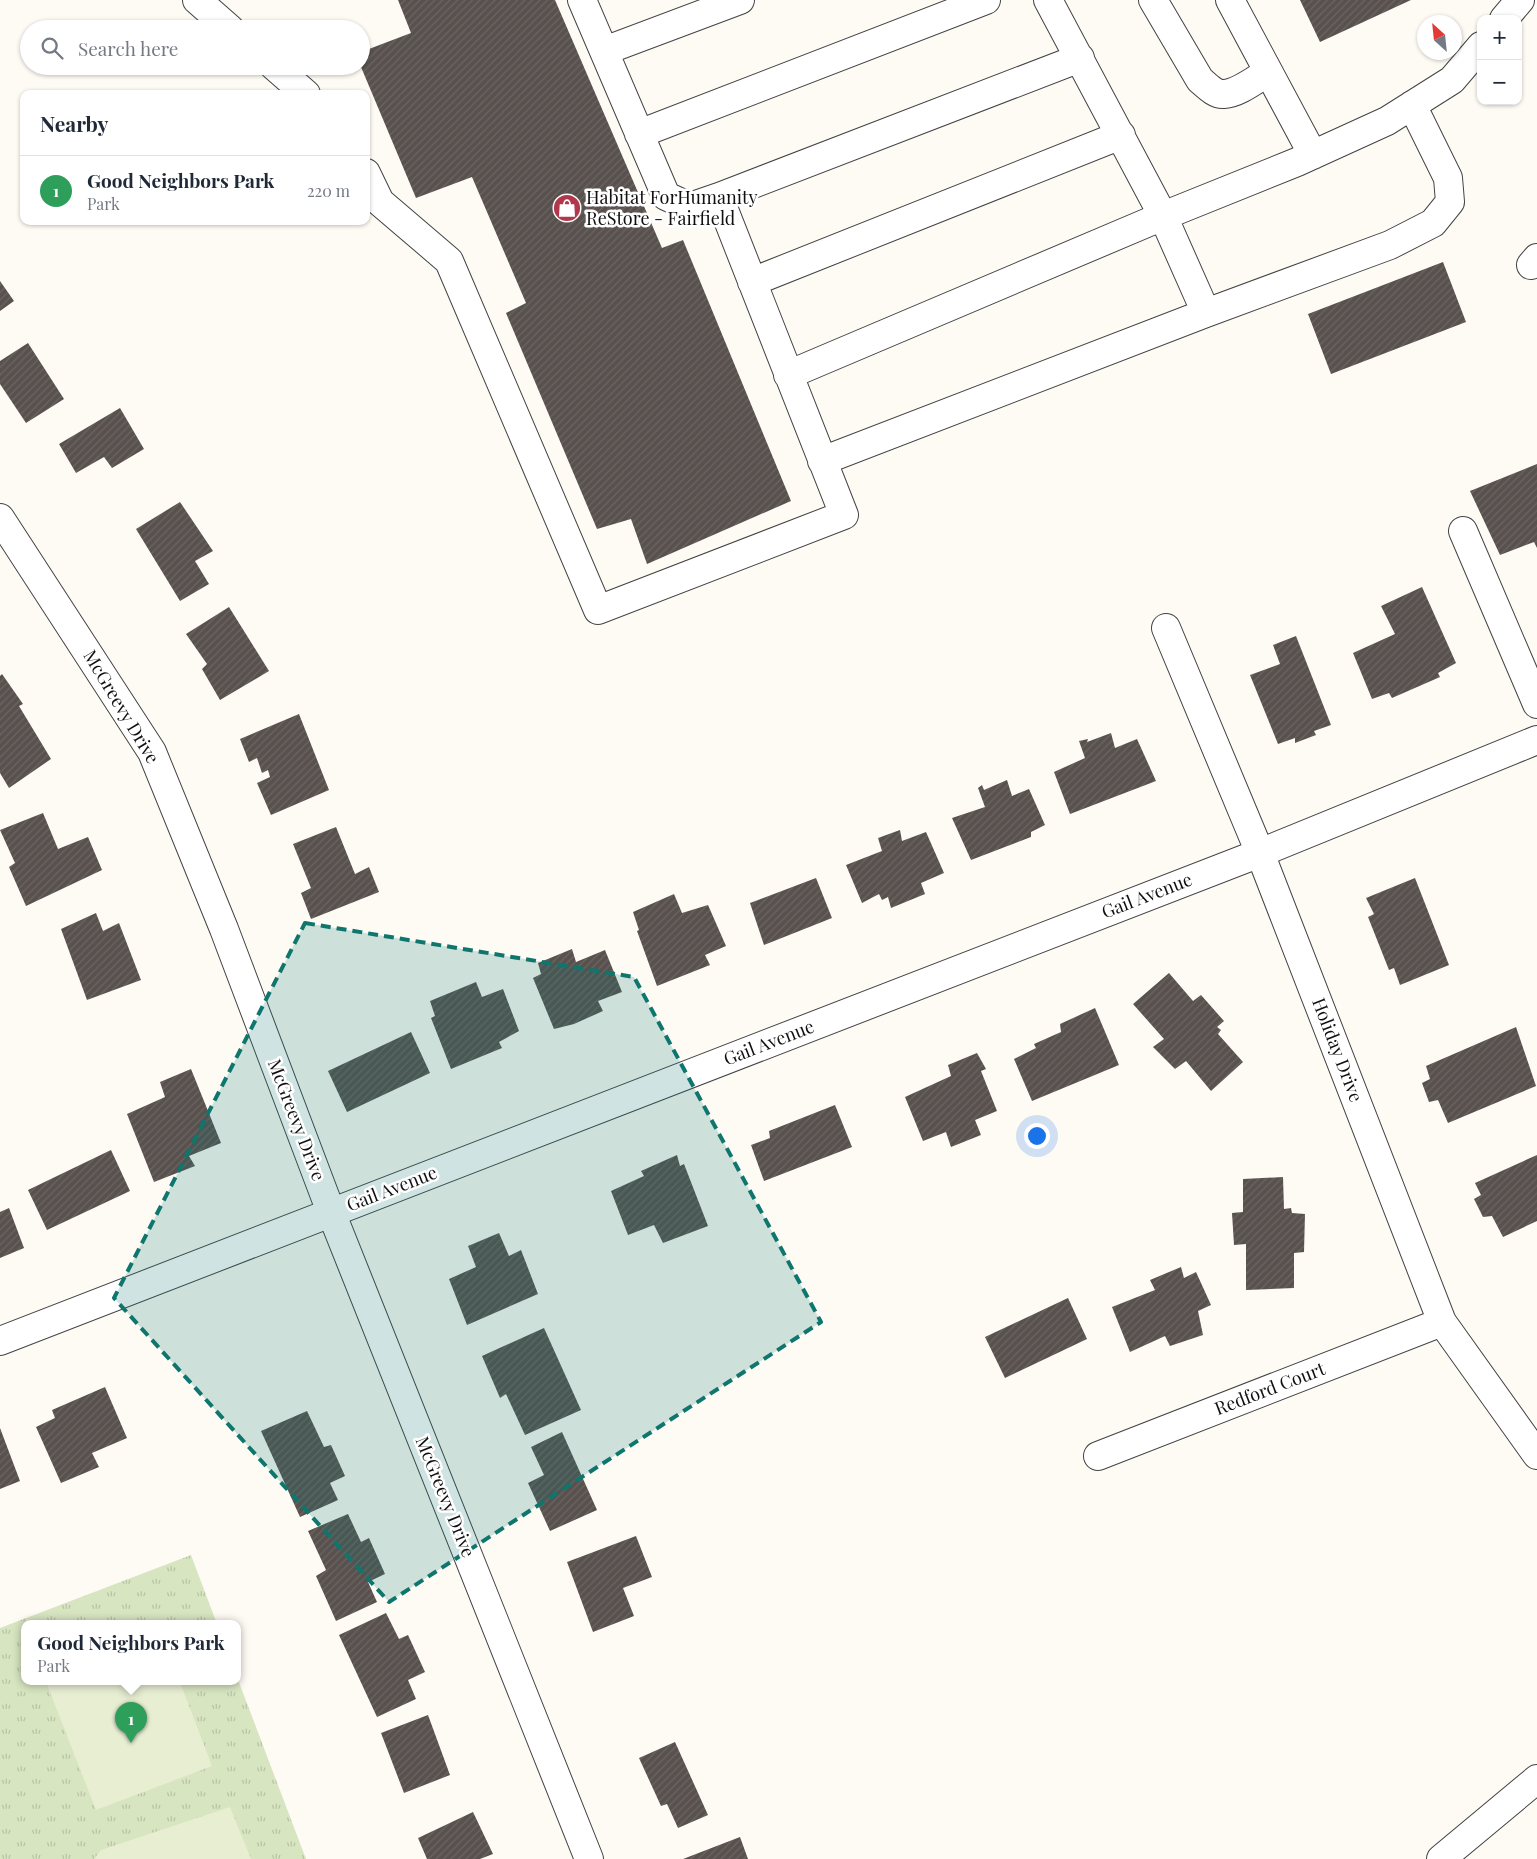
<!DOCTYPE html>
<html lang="en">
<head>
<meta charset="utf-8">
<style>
  :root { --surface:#fff; --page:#f2f2f3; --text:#1f2937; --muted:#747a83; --line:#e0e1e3; --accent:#111827 }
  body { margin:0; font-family:"Playfair Display",serif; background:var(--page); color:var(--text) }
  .controls { position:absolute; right:15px; top:15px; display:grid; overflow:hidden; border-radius:10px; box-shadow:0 1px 4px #0004 }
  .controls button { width:45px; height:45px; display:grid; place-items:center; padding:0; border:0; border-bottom:1px solid var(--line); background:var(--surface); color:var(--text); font:25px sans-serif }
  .compass { position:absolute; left:1417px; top:15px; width:45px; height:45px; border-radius:50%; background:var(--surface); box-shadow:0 1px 4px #0004; rotate:333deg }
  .you { position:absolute; left:1036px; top:1135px; width:18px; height:18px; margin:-12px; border:4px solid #fff; border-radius:50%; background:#1a73e8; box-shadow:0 0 0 8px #1a73e833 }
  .badge { display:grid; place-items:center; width:32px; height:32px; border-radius:50%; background:var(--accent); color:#fff; font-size:16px; font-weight:700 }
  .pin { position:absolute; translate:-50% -41px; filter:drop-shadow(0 1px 2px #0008) }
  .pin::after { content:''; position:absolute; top:26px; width:18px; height:15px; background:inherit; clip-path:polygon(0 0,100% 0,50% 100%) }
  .popup { position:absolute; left:21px; top:1620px; width:220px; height:65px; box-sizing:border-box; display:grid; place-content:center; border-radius:10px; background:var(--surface); filter:drop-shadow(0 1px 4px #0005); font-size:16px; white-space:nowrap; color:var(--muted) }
  .popup b { font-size:19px; color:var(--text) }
  .popup::after { content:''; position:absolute; left:50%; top:100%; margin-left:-10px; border:10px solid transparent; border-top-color:var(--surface) }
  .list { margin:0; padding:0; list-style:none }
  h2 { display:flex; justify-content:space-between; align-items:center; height:65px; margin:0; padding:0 20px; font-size:21px }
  h2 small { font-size:16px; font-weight:400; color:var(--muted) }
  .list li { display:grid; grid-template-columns:32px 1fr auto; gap:15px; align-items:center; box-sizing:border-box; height:70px; padding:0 20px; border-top:1px solid var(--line) }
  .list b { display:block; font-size:19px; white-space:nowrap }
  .list p { margin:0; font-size:16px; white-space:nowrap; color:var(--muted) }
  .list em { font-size:16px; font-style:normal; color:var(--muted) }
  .icon { flex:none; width:28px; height:28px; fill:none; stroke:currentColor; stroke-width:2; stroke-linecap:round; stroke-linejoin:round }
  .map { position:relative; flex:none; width:1537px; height:1859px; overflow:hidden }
  .search { position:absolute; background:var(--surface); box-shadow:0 1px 4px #0004; left:20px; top:20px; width:350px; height:55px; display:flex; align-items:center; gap:12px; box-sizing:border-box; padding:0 18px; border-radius:28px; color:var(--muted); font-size:19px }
  .panel { position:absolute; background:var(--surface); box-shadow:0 1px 4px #0004; left:20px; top:90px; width:350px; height:135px; border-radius:10px }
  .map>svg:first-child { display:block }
</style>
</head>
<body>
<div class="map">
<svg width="1537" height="1859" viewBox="0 0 1537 1859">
  <defs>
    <pattern id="park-tufts" width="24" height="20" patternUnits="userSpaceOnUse" patternTransform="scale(1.25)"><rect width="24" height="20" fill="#d8e5c1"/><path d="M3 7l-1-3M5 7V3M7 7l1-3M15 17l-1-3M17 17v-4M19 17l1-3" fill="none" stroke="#b8c3a5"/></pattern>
    <pattern id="building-hatch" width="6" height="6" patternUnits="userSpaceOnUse" patternTransform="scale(1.25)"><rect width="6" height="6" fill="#58514e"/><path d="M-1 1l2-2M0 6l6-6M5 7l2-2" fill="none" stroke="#6b6563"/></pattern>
  </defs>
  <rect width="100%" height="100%" fill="#fefbf5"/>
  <path fill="url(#park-tufts)" d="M191,1555l26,69h-192v58h212v-5l69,182h-306v-231z"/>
  <path fill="#e7eed2" d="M46,1682h134l32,84 -116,44z
    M230,1807l21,52h-157l7,-9z"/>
  <path fill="url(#building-hatch)" d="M398,0h157l107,248 21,-8 108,261 -144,63 -16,-45 -34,10 -91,-216 20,-10 -54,-126 -56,21 -55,-131v-15l50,-19z
    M1300,0h111l-91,42z
    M1443,262l23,60 -135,52 -23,-60z
    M0,281l14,20 -14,10z
    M28,343l36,56 -38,24 -26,-39v-23z
    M120,408l24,41 -32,19 -8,-11 -28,16 -17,-29z
    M1537,464v84l-3,-6 -34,13 -30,-64z
    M180,502l33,49 -18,10 14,23 -29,17 -44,-72z
    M1422,587l34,76 -18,10 2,4 -48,21 -3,-5 -17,6 -19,-46 42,-19 -14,-28z
    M229,607l40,64 -49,29 -18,-31 5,-5 -21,-30z
    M1296,636l35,89 -17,6 2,4 -21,8v-5l-17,6 -28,-69 30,-11 -7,-19z
    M2,674l21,30 -4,2 32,53 -42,29 -9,-15v-97z
    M299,714l30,76 -58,25 -14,-32 13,-6 -2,-7 -6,3 -5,-15 -8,4 -9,-23z
    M1111,733l4,15 22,-9 19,42 -86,33 -16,-42 31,-14 -6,-17 9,-2 -1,3z
    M1007,780l5,16 17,-7 16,36 -14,7v5l-60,23 -19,-42 33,-11 -7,-19 4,-3 2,5z
    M43,813l15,36 30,-12 14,33 -76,36 -17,-39 6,-4 -15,-33z
    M336,827l19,47 14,-7 10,25 -68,27 -10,-26 10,-5 -18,-44z
    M900,830l2,11 24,-9 18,41 -23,10 4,11 -34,14 -3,-11 -6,3 -3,-6 -17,9 -16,-38 36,-14 -4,-13z
    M816,878l16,40 -68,27 -14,-42z
    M1415,878l34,87 -49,20 -6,-17 -5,2 -21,-53 6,-3 -8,-16z
    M674,894l8,19 26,-8 18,41 -21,9 5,10 -53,21 -20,-55 2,-1 -6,-18z
    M96,913l7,18 16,-8 22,57 -54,20 -26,-71z
    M572,949l4,13 29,-12 17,42 -24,9 5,10 -29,13 -20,5 -21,-51 8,-4 -3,-11z
    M1169,973l24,28 8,-6 23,26 -7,6 4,3 -3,4 25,28 -32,29 -25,-30 -11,8 -22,-22 11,-8 -31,-35z
    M476,982l6,15 21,-8 16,42 -20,11 3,6 -51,21 -20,-51 4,-2 -5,-15z
    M1095,1008l24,57 -87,36 -18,-42 22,-11 -2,-4 27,-12 -1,-8z
    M1516,1027l20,59 -88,37 -10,-23 -9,2 -7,-19 8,-4 -4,-13z
    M411,1032l19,41 -83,39 -19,-41z
    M977,1053l9,16 -5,2 16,40 -22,9 6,15 -30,12 -5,-15 -23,9 -18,-44 46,-21 -3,-11z
    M191,1069l30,74 -32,13 6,10 -41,16 -27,-68 38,-17 -5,-15z
    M835,1105l17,42 -88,34 -13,-36 19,-7 -1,-7z
    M111,1150l19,41 -83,39 -19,-40z
    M677,1155l3,11 4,-2 24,62 -45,17 -9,-18 -26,10 -17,-44 33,-15 -3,-5z
    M1537,1155v66l-34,16 -11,-21 -9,1 -9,-18 7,-4 -6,-12z
    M1283,1177l1,32 7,-1 1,5 13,1 -1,38 -10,1v35l-48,2v-46l-12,1 -2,-32 11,-1v-33z
    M9,1208l15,40 -24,10v-46z
    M499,1233l10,23 12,-6 17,44 -71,31 -18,-46 27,-12 -8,-21z
    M1181,1267l3,11 12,-6 15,33 -13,6 5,24 -33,11 -5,-10 -35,16 -18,-45 43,-17 -5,-10z
    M1068,1298l19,41 -82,39 -20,-41z
    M544,1328l37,82 -56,25 -19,-41 -6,4 -18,-42z
    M105,1387l22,51 -35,15 7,14 -38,16 -25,-56 19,-9 -3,-8z
    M307,1411l17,36 7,-2 14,31 -15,7 8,17 -38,17 -39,-86z
    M0,1428l20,53 -20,8z
    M562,1432l35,78 -47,21 -22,-48 16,-8 -13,-28z
    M348,1514l13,28 8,-4 16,36 -17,8 9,20 -41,19 -20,-45 10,-6 -18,-39z
    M636,1536l16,41 -29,11 11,28 -41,16 -26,-70z
    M386,1613l13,26 9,-4 17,37 -17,8 8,19 -39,18 -38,-82z
    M428,1715l22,60 -46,18 -23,-60z
    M675,1742l33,73 -30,13 -11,-24 -6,2 -22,-48z
    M473,1812l20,42 -13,5h-53l-9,-21z
    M740,1837l8,22h-65z"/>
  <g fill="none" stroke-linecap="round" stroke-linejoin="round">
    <defs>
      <path id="minor" d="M197,0l33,29
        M1048,0l115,216 43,97
        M1153,0l47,80c6,5 15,15 24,14 15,-1 32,-15 44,-22
        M1230,0l83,155
        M1504,19l16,-19
        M604,51l136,-51
        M274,66l32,28
        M639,134l347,-134
        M366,173l14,29 69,59 149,349 246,-95 -125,-318 -29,10 -24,-11 -84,-196
        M719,197l361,-139
        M1531,265l6,-7
        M752,282l369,-147
        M788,375l375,-159 134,-54 90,-41 65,-41 29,-34
        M822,461l384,-148 184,-68 43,-22 17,-21 -2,-24 -36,-73
        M0,518l152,234 72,177 107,283 258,647
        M1463,531l74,173
        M1166,628l94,225 182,469 95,133
        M0,1341l1260,-488 277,-113
        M1098,1456l344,-134
        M1441,1859l96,-80"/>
    </defs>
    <use href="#minor" stroke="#434343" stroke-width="30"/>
    <use href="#minor" stroke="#fff" stroke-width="28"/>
  </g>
  <path fill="#0f766e" fill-opacity="0.2" stroke="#0f766e" stroke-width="4" stroke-dasharray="10 6" stroke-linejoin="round" d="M305,923l329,54 187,345 -432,280 -275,-304z"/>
  <defs>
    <symbol id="shop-disc" viewBox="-11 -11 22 22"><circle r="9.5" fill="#b1384c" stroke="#fff"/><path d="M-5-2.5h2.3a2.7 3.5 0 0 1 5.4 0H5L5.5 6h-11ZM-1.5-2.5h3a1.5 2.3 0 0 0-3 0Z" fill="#fff"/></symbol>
  </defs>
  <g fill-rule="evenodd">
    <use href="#shop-disc" x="551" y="192" width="32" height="32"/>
  </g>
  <g text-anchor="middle" stroke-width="5" stroke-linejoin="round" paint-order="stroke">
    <g font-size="18" fill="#101010" stroke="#fff" text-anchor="start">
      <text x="586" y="204">Habitat ForHumanity<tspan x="586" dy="21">ReStore - Fairfield</tspan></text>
    </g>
    <g font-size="18" fill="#101010" stroke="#fff">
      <text transform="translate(121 707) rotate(59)" y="6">McGreevy Drive</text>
      <text transform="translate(1147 896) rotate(-21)" y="6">Gail Avenue</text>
      <text transform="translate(769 1043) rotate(-21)" y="6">Gail Avenue</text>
      <text transform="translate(1337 1050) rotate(69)" y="6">Holiday Drive</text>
      <text transform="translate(296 1120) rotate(69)" y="6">McGreevy Drive</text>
      <text transform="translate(392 1189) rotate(-21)" y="6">Gail Avenue</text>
      <text transform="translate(1270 1389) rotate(-21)" y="6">Redford Court</text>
      <text transform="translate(445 1497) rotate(68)" y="6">McGreevy Drive</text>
    </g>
  </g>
</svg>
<div class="controls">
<button>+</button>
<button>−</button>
</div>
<svg class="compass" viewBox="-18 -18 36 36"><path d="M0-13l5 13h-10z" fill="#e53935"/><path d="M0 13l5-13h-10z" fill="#747a83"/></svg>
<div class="you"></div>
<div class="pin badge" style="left:131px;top:1743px;background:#2e9e5b">1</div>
<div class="popup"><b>Good Neighbors Park</b>Park</div>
<div class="search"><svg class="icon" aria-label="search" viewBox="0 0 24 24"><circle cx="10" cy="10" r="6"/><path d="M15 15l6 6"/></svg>Search here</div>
<section class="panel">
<h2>Nearby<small></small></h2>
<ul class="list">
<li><span class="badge" style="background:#2e9e5b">1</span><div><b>Good Neighbors Park</b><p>Park</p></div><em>220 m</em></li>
</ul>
</section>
</div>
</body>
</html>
